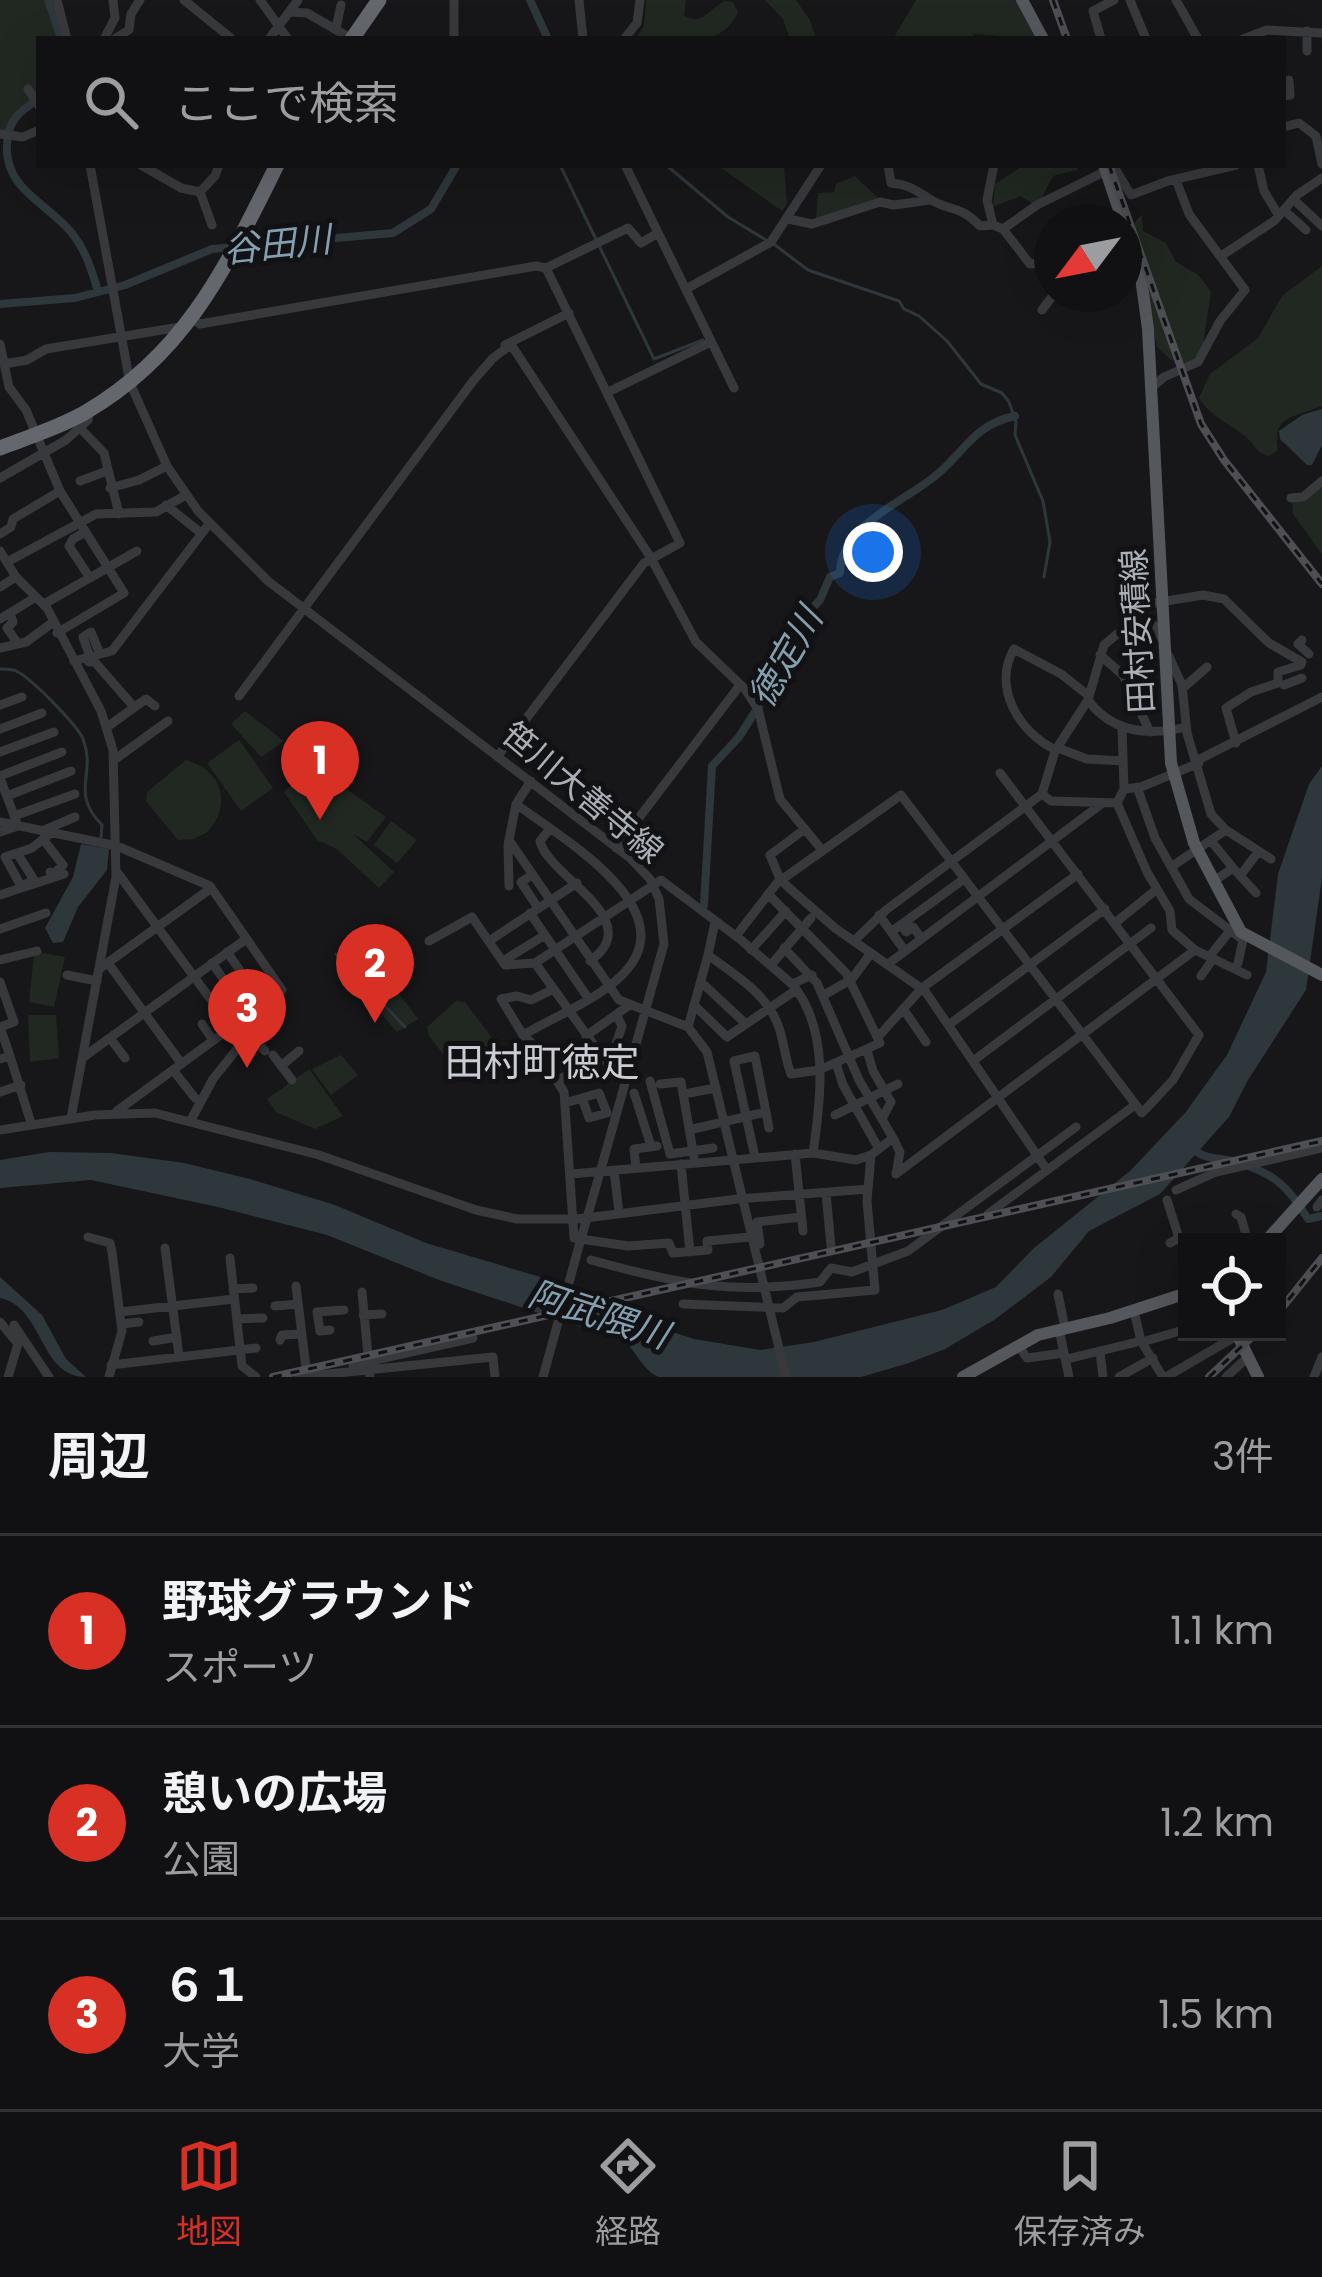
<!DOCTYPE html>
<html lang="ja">
<head>
<meta charset="utf-8">
<style>
  :root { --surface:#111113; --page:#1a1a1c; --text:#f1f3f6; --muted:#9c9da0; --line:#303133; --accent:#d93025 }
  body { margin:0; font-family:Poppins,"Noto Sans JP",sans-serif; background:var(--page); color:var(--text) }
  .controls { position:absolute; right:36px; bottom:36px; display:grid; overflow:hidden; border-radius:0px; box-shadow:0 12px 48px #0002 }
  .controls button { width:108px; height:108px; display:grid; place-items:center; padding:0; border:0; border-bottom:3px solid var(--line); background:var(--surface); color:var(--text); font:60px sans-serif }
  .compass { position:absolute; left:1034px; top:204px; width:108px; height:108px; border-radius:50%; background:var(--surface); box-shadow:0 12px 48px #0002; rotate:238deg }
  .you { position:absolute; left:873px; top:552px; width:42px; height:42px; margin:-30px; border:9px solid #fff; border-radius:50%; background:#1a73e8; box-shadow:0 0 0 18px #1a73e833 }
  .badge { display:grid; place-items:center; width:78px; height:78px; border-radius:50%; background:var(--accent); color:#fff; font-size:39px; font-weight:700 }
  .pin { position:absolute; translate:-50% -99px; filter:drop-shadow(0 3px 6px #0008) }
  .pin::after { content:''; position:absolute; top:63px; width:42px; height:36px; background:inherit; clip-path:polygon(0 0,100% 0,50% 100%) }
  .list { margin:0; padding:0; list-style:none }
  h2 { display:flex; justify-content:space-between; align-items:center; height:156px; margin:0; padding:0 48px; font-size:51px }
  h2 small { font-size:39px; font-weight:400; color:var(--muted) }
  .list li { display:grid; grid-template-columns:78px 1fr auto; gap:36px; align-items:center; box-sizing:border-box; height:192px; padding:0 48px; border-top:3px solid var(--line) }
  .list b { display:block; font-size:45px; white-space:nowrap }
  .list p { margin:0; font-size:39px; white-space:nowrap; color:var(--muted) }
  .list em { font-size:39px; font-style:normal; color:var(--muted) }
  .icon { flex:none; width:66px; height:66px; fill:none; stroke:currentColor; stroke-width:2; stroke-linecap:round; stroke-linejoin:round }
  .map { position:relative; flex:none; width:1322px; height:1377px; overflow:hidden }
  .search { position:absolute; background:var(--surface); box-shadow:0 12px 48px #0002; left:36px; right:36px; top:36px; height:132px; display:flex; align-items:center; gap:30px; box-sizing:border-box; padding:0 42px; border-radius:0px; color:var(--muted); font-size:45px }
  .sheet { height:732px; background:var(--surface) }
  nav { display:flex; justify-content:space-around; align-items:center; box-sizing:border-box; height:168px; border-top:3px solid var(--line); background:var(--surface); font-size:33px; color:var(--muted) }
  nav a { display:grid; justify-items:center; gap:6px }
  nav .on { color:var(--accent) }
  .map>svg:first-child { display:block }
</style>
</head>
<body>
<div class="map">
<svg width="1322" height="1377" viewBox="0 0 1322 1377">
  <rect width="100%" height="100%" fill="#171719"/>
  <path fill="#212821" d="M0,0h44l13,39h-18v55l-33,38 -6,-1z
    M646,0h40l-2,16c20,10 25,-8 41,-15l8,1 5,10c-16,39 -65,27 -102,27l8,-13z
    M765,0h31l14,20 6,19h-26l-7,-20z
    M916,0h99l21,39 -62,-5 -3,5h-78z
    M717,165h67l3,39 -5,7z
    M1024,165h55l-2,5 -24,6 -12,23 -8,5 -13,-8 -27,11 2,-23z
    M855,176l23,22 -62,21 2,-26 16,-1 2,-8z
    M1142,214l1,17 23,12 10,19 21,12 14,17 -8,54 -12,19 -20,-4 -14,-13 -23,-113 1,-12z
    M1322,266v140c-27,11 -51,10 -44,44l-9,6c-14,-4 -13,-10 -23,-19 -17,-14 -34,-19 -47,-39l11,-24 48,-36 25,-43z
    M1322,483v71l-29,-40 -1,-15z
    M245,711l39,30 -23,16 -30,-33z
    M239,740l34,48 -32,23 -34,-48z
    M186,760c37,10 47,46 20,73l-13,6 -15,1 -32,-39 1,-9z
    M311,764l75,53 -19,25 -14,-8 41,38 -15,16 -42,-39 -20,-9 -33,-48z
    M391,821l26,19 -20,23 -23,-18z
    M42,953l23,4 -11,50 -25,-5 5,-48z
    M389,980l29,39 -21,13 -28,-32 4,-5 25,24 -22,-26z
    M456,1001l9,1 33,44 -40,27 -29,-37 -2,-9z
    M28,1015h28l3,43 -29,4z
    M341,1055l17,20 -27,20 -19,-26z
    M309,1069l34,47 -28,13 -39,-17 -9,-13z"/>
  <path fill="#2e373c" d="M1322,409v36l-10,20h-5l-27,-26 -1,-8 23,-16z
    M1322,766v112l-16,112 -58,90 -19,37 -69,77 -71,37 -38,46 -57,43 -49,29 -36,14 -48,14h-202c-16,-6 -22,-25 -35,-36l-185,-61 -112,-45 -109,-28 -127,-27 -91,8v-28l49,-8 62,1 73,10 66,16 85,26 91,38 148,44 56,31 64,21 66,11 54,-8 128,-32 54,-23 38,-39 96,-77 55,-58 42,-58 39,-83 12,-98 31,-90z
    M81,844l28,5 -2,21 -29,37 -15,35 -10,1 -8,-15 28,-51z
    M0,1277l42,38 24,44 20,18c-47,0 -42,-70 -86,-79z"/>
  <g fill="none" stroke-linecap="round" stroke-linejoin="round">
    <path stroke="#2e373c" stroke-width="3" d="M560,165l94,194 49,-19
      M666,165l62,52 38,23
      M775,245l33,25 91,31 5,8 15,7 28,25 34,43 21,9 7,9 7,20 -1,13 28,66 7,41 -6,35
      M0,669c5,0 14,0 18,3 15,8 60,54 65,67 14,36 -14,52 19,86l-1,12
      M336,954l32,34
      M372,992l33,35"/>
    <path stroke="#2e373c" stroke-width="8" d="M48,0l13,39
      M530,0l18,39
      M38,100c-19,11 -30,21 -31,44 -3,45 39,58 64,88 14,17 21,38 27,60
      M0,304l75,-6 50,-13 87,-36 181,-16 38,-24 26,-44
      M704,905l8,-139 27,-29 21,-33 1,-13 19,-28 10,-31 30,-32 10,-23 10,-4c0,-47 63,-71 94,-96 30,-23 38,-52 81,-61
      M1192,1148c16,14 25,8 44,14 38,11 52,24 72,57l14,-3"/>
    <path stroke="#38393d" stroke-width="9" d="M57,0l10,39
      M184,0l48,39
      M260,0l28,39
      M454,0v39
      M579,0l4,39
      M1130,0l16,39
      M1176,0l22,39
      M290,12l17,1 45,26
      M336,28l5,-23
      M1307,31v20
      M104,39l11,-21 -2,-18
      M114,39l15,-9 2,-16 9,-14
      M269,39l29,-39
      M624,39l13,-16 3,-23
      M1101,39l-8,-28 21,-11
      M1243,39l24,-9 55,3
      M28,89l11,17
      M1283,96l7,-1 -1,-15
      M1283,127l16,-4 17,13 6,28
      M0,134l23,3 16,-7
      M90,165l40,218 37,83 31,45 70,70 362,277 20,21 9,20 5,45 -63,225
      M141,165l40,23 19,4
      M625,165l109,223
      M888,165l3,18c18,2 23,6 37,15 21,14 31,6 52,28l13,-1
      M994,165l-7,35 6,25 10,4 27,35 22,-2
      M1113,165l18,30 37,-14 68,-16
      M1258,165l6,26 15,25
      M1293,199l29,27
      M1285,211l21,19
      M789,219l23,5 68,-22 14,3 36,-5
      M212,225l-12,-33 15,-16 4,-11
      M1003,229l34,-24 69,-34
      M1221,256l53,-35 23,-26 25,-17
      M686,289l85,-47 50,-77
      M1042,310l12,-16
      M193,319l7,5 336,-58 10,2 82,-40 13,15 17,-10
      M510,343l141,215 45,84 49,47 13,20 22,90 42,51
      M0,344l9,43 17,23 34,81 64,102 -67,40
      M505,345l64,-32
      M4,364l23,-4 19,-11 140,-23
      M1151,388l13,-11 34,-15 22,-41 25,-31 -56,-76 -13,-34
      M608,392l103,-50
      M81,429l23,24 15,61
      M0,478l66,-38 22,-20 1,-8
      M80,481l27,-10
      M110,488l29,-8 28,-14
      M1291,498l12,-1 19,-16
      M166,505l35,28
      M85,532l-12,7 -4,7 21,32
      M0,534l11,-7 2,-8 47,-28
      M0,551l16,26 31,31 54,103 12,39 3,127 -45,241
      M9,561l87,-47 60,-2 30,-17
      M0,587l16,-10
      M44,604l93,-53
      M1145,611l17,28
      M10,614l3,8 -6,6 11,16
      M0,619l36,-22
      M1302,640l-4,4 11,10
      M0,648l26,-6 26,-19
      M1167,652l15,33 5,48 24,81 15,16 -55,37
      M1100,655l23,20 27,57
      M90,657l-7,-20 8,-5 9,22
      M74,661l38,-10 97,-127
      M89,662l5,-1 40,46
      M1284,685l18,-7
      M1183,688l24,-21
      M239,696l234,-315 20,-23 16,-12
      M1088,700c24,33 61,36 98,27
      M0,705l22,-8
      M107,727l39,-28 9,7
      M1122,727l2,62
      M0,729l42,-16
      M1236,743l-10,-35 25,-16 27,-9v-11l23,-7
      M1058,748l29,11 36,2
      M1056,750c-37,-17 -64,-63 -42,-101l47,25 28,22
      M0,752l54,-20
      M498,756l146,-193 36,-20 -134,-275
      M114,760l54,-39
      M1198,760l124,-63
      M0,776l62,-24
      M0,778l18,48 -18,6
      M531,781l-15,23c45,34 175,107 104,173 -27,25 -66,40 -97,58l12,11 29,46 10,146 54,8 41,-3 4,10 35,-3 -1,-9 43,-4
      M1137,787l18,51 34,61 54,41 -5,23
      M7,796l64,-25
      M1117,803l-66,-2 -9,-7 13,-43 33,-51 16,-55 50,-42 49,-8 21,4 45,44 33,19
      M1117,803l7,-14 17,-2 58,-24
      M14,816l61,-22
      M0,822l117,24 93,40 72,104
      M805,829l-35,26 10,24 8,8 47,41 90,63 122,179
      M549,830l-9,11c7,35 109,78 50,120
      M1226,830l45,29
      M42,831l33,-14
      M43,839l20,26 -11,10 -2,-3
      M1212,842l21,26 -19,13
      M511,843l108,157 69,27 19,25 79,325
      M616,848l124,-163
      M17,853l17,27 -13,6 -16,-29 27,-9 19,-15
      M1233,868l23,25
      M117,872l114,155
      M532,875l-11,7 17,26
      M1240,876l18,-24
      M509,886l-1,-41 8,-41
      M0,895l64,-21
      M530,913l58,85
      M879,915l26,36
      M1115,923l42,-34
      M901,925l5,7 7,-5 8,11
      M0,929l46,-16
      M891,932l73,-53
      M736,936l41,-53 124,-88 241,318 31,-33 26,-45 -199,-262
      M429,941l43,-24 33,48 30,-2 74,103
      M489,941l88,-58
      M854,941l32,-31 156,-116
      M751,950l35,-39
      M1195,950l52,25
      M227,952l12,17
      M708,955l7,-33
      M1209,957l24,-30
      M0,960l37,-9
      M503,961l42,-26
      M108,963l73,100
      M212,963l12,17
      M535,963l126,-83 80,60 51,44
      M888,964l212,-159
      M771,965l40,-47
      M99,969l111,-80
      M67,975l30,6
      M812,975l-20,9c38,45 29,115 21,169
      M1201,976l12,-17
      M0,982l14,40 -14,5
      M701,982l45,42
      M824,995l28,-16 19,-26
      M694,1005l33,32 69,-47
      M904,1010l22,32
      M202,1024l11,16
      M950,1024l155,-115
      M0,1027l10,29
      M688,1027l20,-72c27,20 58,38 70,70 6,16 7,34 13,49l28,-4 61,-27 -34,-70 -78,-79
      M249,1033l16,18
      M523,1035l-22,-36 16,-3 14,4 23,-11
      M586,1036l42,-30
      M878,1037l44,-49 156,-114
      M110,1038l15,20
      M867,1050l6,21 18,31 -9,17
      M273,1055l19,25
      M85,1056l161,-117
      M0,1059l10,-3 21,67
      M973,1061l178,-133
      M610,1062l12,-36 -5,-10
      M836,1063l7,22 36,64
      M281,1066l18,-15
      M173,1070l22,28
      M557,1081l43,-26
      M650,1081l20,73 43,-6
      M660,1084l21,-2 13,75
      M0,1092l21,-7
      M634,1093l17,53
      M689,1093l27,-5
      M565,1103l34,-10 8,20 -18,5 -7,-20
      M117,1111l165,-121
      M835,1115l63,-31
      M191,1120l22,-41 64,-80
      M0,1130l95,-15 60,-2 164,42 157,55 41,9h60l161,-20 130,-10
      M689,1130l77,-18 3,16
      M893,1138l7,14 -4,22
      M795,1154l8,77
      M755,1157l-21,-96 21,-5 11,56
      M681,1164l9,88
      M636,1168l-2,-19 23,-3
      M614,1170l5,43
      M571,1174l242,-21 43,7 15,-5 22,-17 -34,-58 -42,-97 -33,-35
      M896,1174l299,-224 -23,-20 -2,-19 -23,-39 -30,-69
      M1176,1190l40,-18 106,-24
      M826,1193l5,53
      M1167,1200l12,38 -9,5
      M1317,1207l5,-7
      M988,1214l147,-109
      M1236,1214l5,3 7,25
      M88,1237l22,6 2,9 10,79 -13,46
      M760,1244l-3,-22 44,-5
      M165,1248l14,108
      M230,1258l12,108 14,11
      M591,1260c87,24 139,35 229,22l11,-14 21,4 56,-21 168,-124
      M1277,1273l2,3
      M296,1286l11,90
      M233,1289l20,-1
      M362,1292l8,85
      M1058,1294l7,34
      M683,1304l100,4 14,-11 78,-7 -8,-89 4,-46
      M275,1306l23,-2
      M1134,1311l7,30 22,36
      M120,1312l114,-13
      M363,1315l19,-1
      M237,1319l26,-1
      M0,1322l18,22 -10,33
      M121,1324l18,-2
      M14,1325l35,52
      M1059,1329l10,48
      M330,1330l-10,1 -3,-19 27,-2
      M280,1340l2,-5 20,-1
      M153,1341l24,-4
      M1142,1342l45,-13
      M1018,1345l9,13 37,-5
      M1100,1352l3,25
      M1067,1359l74,-18
      M111,1365l145,-17
      M353,1365l120,-27
      M299,1377l194,-20 2,20
      M543,1377l36,-131
      M1119,1377l34,-19
      M1166,1377l72,-42
      M1226,1377l22,-20
      M1314,1377l8,-20"/>
    <path stroke="#54575c" stroke-width="12" d="M1022,0l21,39
      M1104,165l19,57
      M1124,224l17,54 7,51 23,434 23,80 47,89 81,43
      M1265,1242l57,-63
      M1236,1332l22,45
      M963,1377l75,-42 72,-17 77,-25"/>
    <path stroke="#64686e" stroke-width="15" d="M352,39l27,-39
      M0,448c29,-11 60,-21 86,-36 101,-59 141,-147 191,-247"/>
    <defs>
      <path id="rail" d="M1053,0l14,39
        M1109,165l92,259 23,36 98,124
        M1277,1314l45,-56
        M273,1377l1049,-236
        M1209,1377l48,-45"/>
    </defs>
    <use href="#rail" stroke="#4d4f54" stroke-width="8"/>
    <use href="#rail" stroke="#121214" stroke-width="3" stroke-dasharray="9" stroke-linecap="butt"/>
    <path stroke="#38393d" stroke-width="9" d="M579,1246l22,-77"/>
  </g>
  <g text-anchor="middle" stroke-width="10" stroke-linejoin="round" paint-order="stroke">
    <g font-size="33" fill="#aaafb8" stroke="#121214">
      <text transform="translate(1137 631) rotate(-93)" y="12">田村安積線</text>
      <text transform="translate(583 792) rotate(40)" y="12">笹川大善寺線</text>
    </g>
    <g font-size="36" font-style="italic" fill="#839fb0" stroke="#121214">
      <text transform="translate(277 244) rotate(-6)" y="13">谷田川</text>
      <text transform="translate(785 657) rotate(-60)" y="13">徳定川</text>
      <text transform="translate(599 1314) rotate(18)" y="13">阿武隈川</text>
    </g>
    <g font-size="39" fill="#caced4" stroke="#121214">
      <text x="542" y="1076">田村町徳定</text>
    </g>
  </g>
</svg>
<div class="controls">
<button><svg class="icon" aria-label="locate" viewBox="0 0 24 24"><circle cx="12" cy="12" r="6"/><path d="M12 2v4M12 18v4M2 12h4M18 12h4"/></svg></button>
</div>
<svg class="compass" viewBox="-18 -18 36 36"><path d="M0-13l5 13h-10z" fill="#e53935"/><path d="M0 13l5-13h-10z" fill="#9c9da0"/></svg>
<div class="you"></div>
<div class="pin badge" style="left:320px;top:820px">1</div>
<div class="pin badge" style="left:375px;top:1023px">2</div>
<div class="pin badge" style="left:247px;top:1068px">3</div>
<div class="search"><svg class="icon" aria-label="search" viewBox="0 0 24 24"><circle cx="10" cy="10" r="6"/><path d="M15 15l6 6"/></svg>ここで検索</div>
</div>
<section class="sheet">
<h2>周辺<small>3件</small></h2>
<ul class="list">
<li><span class="badge">1</span><div><b>野球グラウンド</b><p>スポーツ</p></div><em>1.1 km</em></li>
<li><span class="badge">2</span><div><b>憩いの広場</b><p>公園</p></div><em>1.2 km</em></li>
<li><span class="badge">3</span><div><b>６１</b><p>大学</p></div><em>1.5 km</em></li>
</ul>
</section>
<nav>
<a class="on"><svg class="icon" aria-label="map" viewBox="0 0 24 24"><path d="M3 6l6-2 6 2 6-2v14l-6 2-6-2-6 2zM9 4v14M15 6v14"/></svg>地図</a>
<a><svg class="icon" aria-label="directions" viewBox="0 0 24 24"><path d="M12 3l9 9-9 9-9-9zM9 14v-3h6M13 9l2 2-2 2"/></svg>経路</a>
<a><svg class="icon" aria-label="saved" viewBox="0 0 24 24"><path d="M7 4h10v16l-5-4-5 4z"/></svg>保存済み</a>
</nav>
</body>
</html>
